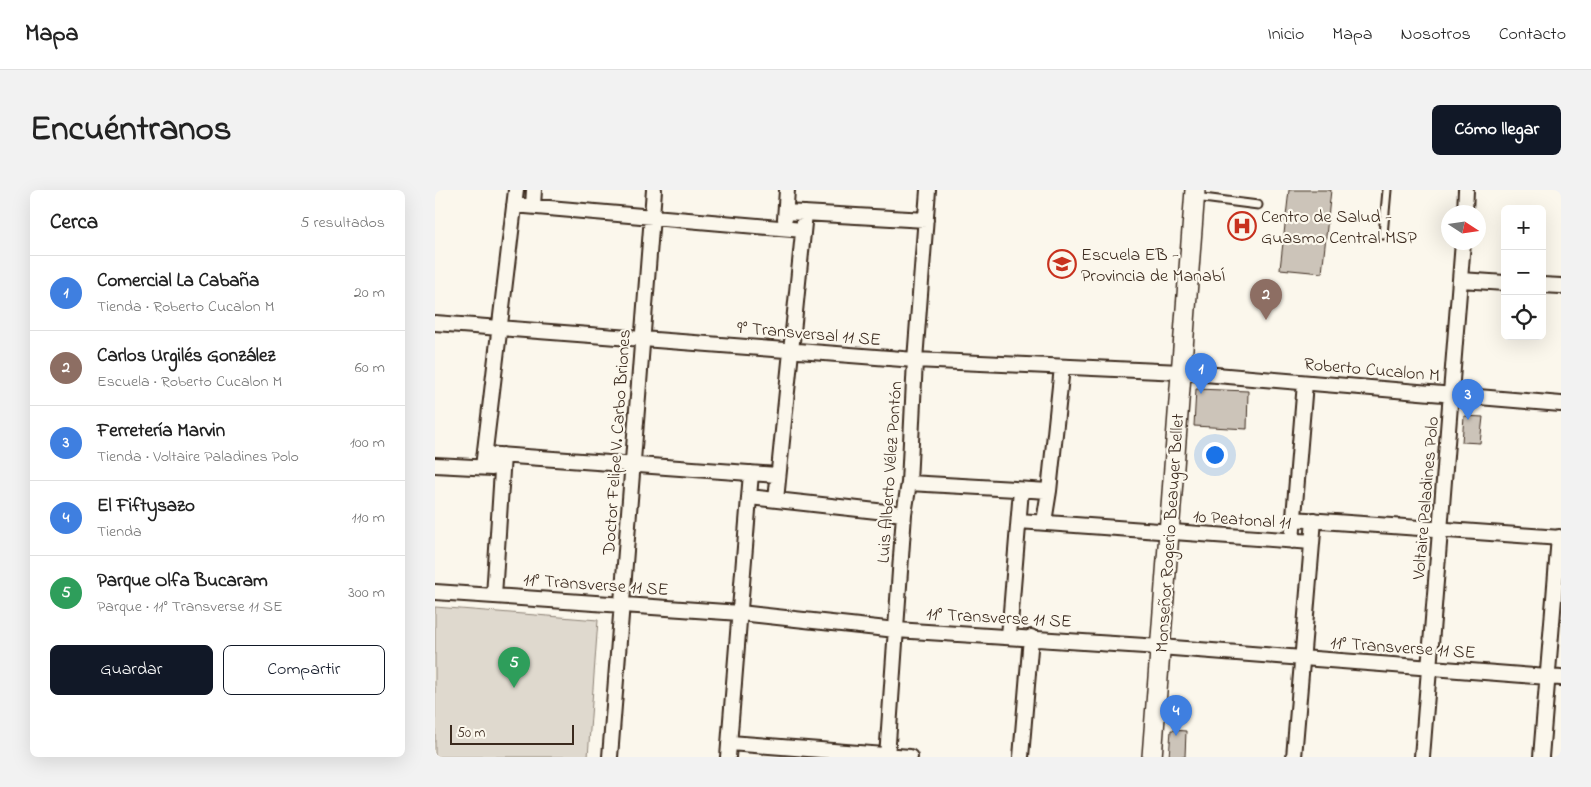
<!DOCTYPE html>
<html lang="es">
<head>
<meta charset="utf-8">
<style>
  :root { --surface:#fff; --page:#f2f2f2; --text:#222; --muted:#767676; --line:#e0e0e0; --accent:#111827 }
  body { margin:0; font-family:"Indie Flower",sans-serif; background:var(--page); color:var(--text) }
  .controls { position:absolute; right:15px; top:15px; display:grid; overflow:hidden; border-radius:8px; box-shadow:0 5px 20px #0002 }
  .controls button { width:45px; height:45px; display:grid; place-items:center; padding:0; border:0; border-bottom:1px solid var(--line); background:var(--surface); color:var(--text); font:25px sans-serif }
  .compass { position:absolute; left:1006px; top:15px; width:45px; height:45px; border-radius:50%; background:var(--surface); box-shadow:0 5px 20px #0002; rotate:102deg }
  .scale { position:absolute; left:15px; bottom:12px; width:124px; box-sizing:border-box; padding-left:5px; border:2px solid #3b2a1e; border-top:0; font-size:14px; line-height:18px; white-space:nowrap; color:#3b2a1e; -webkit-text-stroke:4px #fbf7ec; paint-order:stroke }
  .you { position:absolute; left:779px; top:264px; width:18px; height:18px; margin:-12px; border:4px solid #fff; border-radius:50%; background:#1a73e8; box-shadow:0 0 0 8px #1a73e833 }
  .badge { display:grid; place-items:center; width:32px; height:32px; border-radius:50%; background:var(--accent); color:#fff; font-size:16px; font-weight:700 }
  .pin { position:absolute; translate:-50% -41px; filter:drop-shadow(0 1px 2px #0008) }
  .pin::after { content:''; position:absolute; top:26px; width:18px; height:15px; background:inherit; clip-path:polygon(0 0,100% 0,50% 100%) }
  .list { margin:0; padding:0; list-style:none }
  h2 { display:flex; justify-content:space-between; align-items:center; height:65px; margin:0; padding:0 20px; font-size:21px }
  h2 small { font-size:16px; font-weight:400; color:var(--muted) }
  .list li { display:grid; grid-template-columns:32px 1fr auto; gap:15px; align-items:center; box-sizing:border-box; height:75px; padding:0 20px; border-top:1px solid var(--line) }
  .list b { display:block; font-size:19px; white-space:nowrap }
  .list p { margin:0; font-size:16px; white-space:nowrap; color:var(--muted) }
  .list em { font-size:16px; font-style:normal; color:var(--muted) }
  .actions { display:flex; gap:10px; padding:15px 20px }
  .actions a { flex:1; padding:11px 0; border:1px solid var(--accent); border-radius:8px; text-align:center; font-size:18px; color:var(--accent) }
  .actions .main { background:var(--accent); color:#fff }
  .icon { flex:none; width:28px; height:28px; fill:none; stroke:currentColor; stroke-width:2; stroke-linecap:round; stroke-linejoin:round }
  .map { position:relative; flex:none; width:1126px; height:567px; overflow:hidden; border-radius:8px }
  header { display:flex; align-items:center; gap:30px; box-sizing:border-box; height:70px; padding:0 25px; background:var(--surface); border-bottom:1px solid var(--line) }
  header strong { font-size:24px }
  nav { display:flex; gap:28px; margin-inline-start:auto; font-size:18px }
  .intro { display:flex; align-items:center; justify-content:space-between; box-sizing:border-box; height:120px; padding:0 30px }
  h1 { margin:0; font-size:35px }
  .button { padding:12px 22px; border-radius:8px; background:var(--accent); color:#fff; font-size:18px; font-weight:700 }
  main { display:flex; gap:30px; padding:0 30px }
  aside { flex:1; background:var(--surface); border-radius:8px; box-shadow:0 5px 20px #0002 }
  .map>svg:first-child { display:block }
</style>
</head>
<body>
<header>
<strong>Mapa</strong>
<nav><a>Inicio</a><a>Mapa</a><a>Nosotros</a><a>Contacto</a></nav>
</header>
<div class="intro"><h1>Encuéntranos</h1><a class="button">Cómo llegar</a></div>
<main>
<aside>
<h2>Cerca<small>5 resultados</small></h2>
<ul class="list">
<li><span class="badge" style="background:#3f7fe0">1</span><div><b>Comercial La Cabaña</b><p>Tienda · Roberto Cucalon M</p></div><em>20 m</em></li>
<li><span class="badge" style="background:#8d6e63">2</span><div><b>Carlos Urgilés González</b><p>Escuela · Roberto Cucalon M</p></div><em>60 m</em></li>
<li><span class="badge" style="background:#3f7fe0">3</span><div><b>Ferretería Marvin</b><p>Tienda · Voltaire Paladines Polo</p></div><em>100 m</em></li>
<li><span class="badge" style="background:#3f7fe0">4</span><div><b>El Fiftysazo</b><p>Tienda</p></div><em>110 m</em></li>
<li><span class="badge" style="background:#2e9e5b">5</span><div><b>Parque Olfa Bucaram</b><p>Parque · 11° Transverse 11 SE</p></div><em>300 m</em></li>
</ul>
<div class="actions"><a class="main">Guardar</a><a>Compartir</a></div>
</aside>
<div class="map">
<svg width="1126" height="567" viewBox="0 0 1126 567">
  <rect width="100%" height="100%" fill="#fbf7ec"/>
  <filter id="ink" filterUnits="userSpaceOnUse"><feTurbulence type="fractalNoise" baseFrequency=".02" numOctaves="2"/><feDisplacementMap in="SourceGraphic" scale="10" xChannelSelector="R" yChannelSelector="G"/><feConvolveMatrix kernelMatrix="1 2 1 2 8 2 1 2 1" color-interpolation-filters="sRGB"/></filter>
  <g filter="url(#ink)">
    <path fill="#dfd9ce" stroke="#8d8276" d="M0,417l163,13 -10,137h-153z"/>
    <path fill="#ccc4b9" stroke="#3b2a1e" d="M854,0h42l-9,83 -42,-4z
      M761,199l52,2 -1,38 -53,-3z
      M1029,226l19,1 -3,26 -18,-1z
      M736,540l15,1 -1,26h-16z"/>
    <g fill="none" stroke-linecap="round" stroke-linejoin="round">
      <defs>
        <path id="lane" d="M760,7l63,8
          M948,45l4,-45"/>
        <path id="street" d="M79,15l289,25
          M98,16l1,-16
          M351,22l140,8
          M1030,22l1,-22
          M350,29l2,-29
          M1026,90l44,3
          M1107,95l19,1
          M0,133l480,37 266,12 380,32
          M50,264l293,21
          M0,275l57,3
          M48,277l33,-277
          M474,293l140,8
          M314,307l155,17
          M341,310l29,-287
          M858,329l268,19
          M584,331l293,21
          M609,332l5,-31 13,-124
          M857,351l13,-158
          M0,402l305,21 156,17 264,17 401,31
          M59,406l9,-141
          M574,446l12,-146
          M295,553l180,14
          M175,567l44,-567
          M293,567l23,-284
          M452,567l17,-243 5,-31 6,-123 13,-170
          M586,567l10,-120
          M859,567l20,-237
          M987,567l41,-515
          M1106,567l18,-220"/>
        <path id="secondary" d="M717,567l43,-567"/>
      </defs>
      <use href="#lane" stroke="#3b2a1e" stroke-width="11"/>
      <use href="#street" stroke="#3b2a1e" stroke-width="18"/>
      <use href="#secondary" stroke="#3b2a1e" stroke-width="22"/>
      <use href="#lane" stroke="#fbf7ec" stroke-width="7"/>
      <use href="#street" stroke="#fbf7ec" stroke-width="14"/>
      <use href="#secondary" stroke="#fbf7ec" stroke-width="19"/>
    </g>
  </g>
  <defs>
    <symbol id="hospital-ring" viewBox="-11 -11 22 22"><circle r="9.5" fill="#fbf7ec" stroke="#c8321e" stroke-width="1.5"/><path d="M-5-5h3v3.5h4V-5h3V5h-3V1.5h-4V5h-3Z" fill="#c8321e"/></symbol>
    <symbol id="school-ring" viewBox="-11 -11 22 22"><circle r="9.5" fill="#fbf7ec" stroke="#c8321e" stroke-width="1.5"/><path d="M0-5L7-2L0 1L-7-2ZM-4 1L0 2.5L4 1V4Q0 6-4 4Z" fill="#c8321e"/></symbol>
  </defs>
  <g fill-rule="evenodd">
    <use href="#hospital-ring" x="791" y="20" width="32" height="32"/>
    <use href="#school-ring" x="611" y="58" width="32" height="32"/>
  </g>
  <g text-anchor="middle" stroke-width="4.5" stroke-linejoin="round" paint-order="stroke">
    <g font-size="18" fill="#3b2a1e" stroke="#fbf7ec" text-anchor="start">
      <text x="826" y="32">Centro de Salud -<tspan x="826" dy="21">Guasmo Central MSP</tspan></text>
      <text x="646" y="70">Escuela EB -<tspan x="646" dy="21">Provincia de ManabÍ</tspan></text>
    </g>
    <g font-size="18" fill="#3b2a1e" stroke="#fbf7ec">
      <text transform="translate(374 143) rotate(5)" y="6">9° Transversal 11 SE</text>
      <text transform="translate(937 179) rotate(5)" y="6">Roberto Cucalon M</text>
      <text transform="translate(181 252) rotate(-86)" y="6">Doctor Felipe V. Carbo Briones</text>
      <text transform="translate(454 282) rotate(-86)" y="6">Luis Alberto Vélez Pontón</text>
      <text transform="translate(990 308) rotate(-85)" y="6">Voltaire Paladines Polo</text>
      <text transform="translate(807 329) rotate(4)" y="6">10 Peatonal 11</text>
      <text transform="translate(734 343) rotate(-86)" y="6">Monseñor Rogerio Beauger Bellet</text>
      <text transform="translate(161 394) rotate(4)" y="6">11° Transverse 11 SE</text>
      <text transform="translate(564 427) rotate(3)" y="6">11° Transverse 11 SE</text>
      <text transform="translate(968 457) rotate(4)" y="6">11° Transverse 11 SE</text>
    </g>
  </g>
</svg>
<div class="controls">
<button>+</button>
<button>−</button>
<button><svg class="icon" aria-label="locate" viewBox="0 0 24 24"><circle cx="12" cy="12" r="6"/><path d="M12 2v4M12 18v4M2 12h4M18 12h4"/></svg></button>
</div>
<svg class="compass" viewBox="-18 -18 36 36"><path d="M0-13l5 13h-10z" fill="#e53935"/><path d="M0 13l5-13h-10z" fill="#767676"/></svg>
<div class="scale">50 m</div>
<div class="you"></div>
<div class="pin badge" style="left:766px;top:204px;background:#3f7fe0">1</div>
<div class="pin badge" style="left:831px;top:130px;background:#8d6e63">2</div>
<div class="pin badge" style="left:1033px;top:230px;background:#3f7fe0">3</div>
<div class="pin badge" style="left:741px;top:546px;background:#3f7fe0">4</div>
<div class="pin badge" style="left:79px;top:498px;background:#2e9e5b">5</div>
</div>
</main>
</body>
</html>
